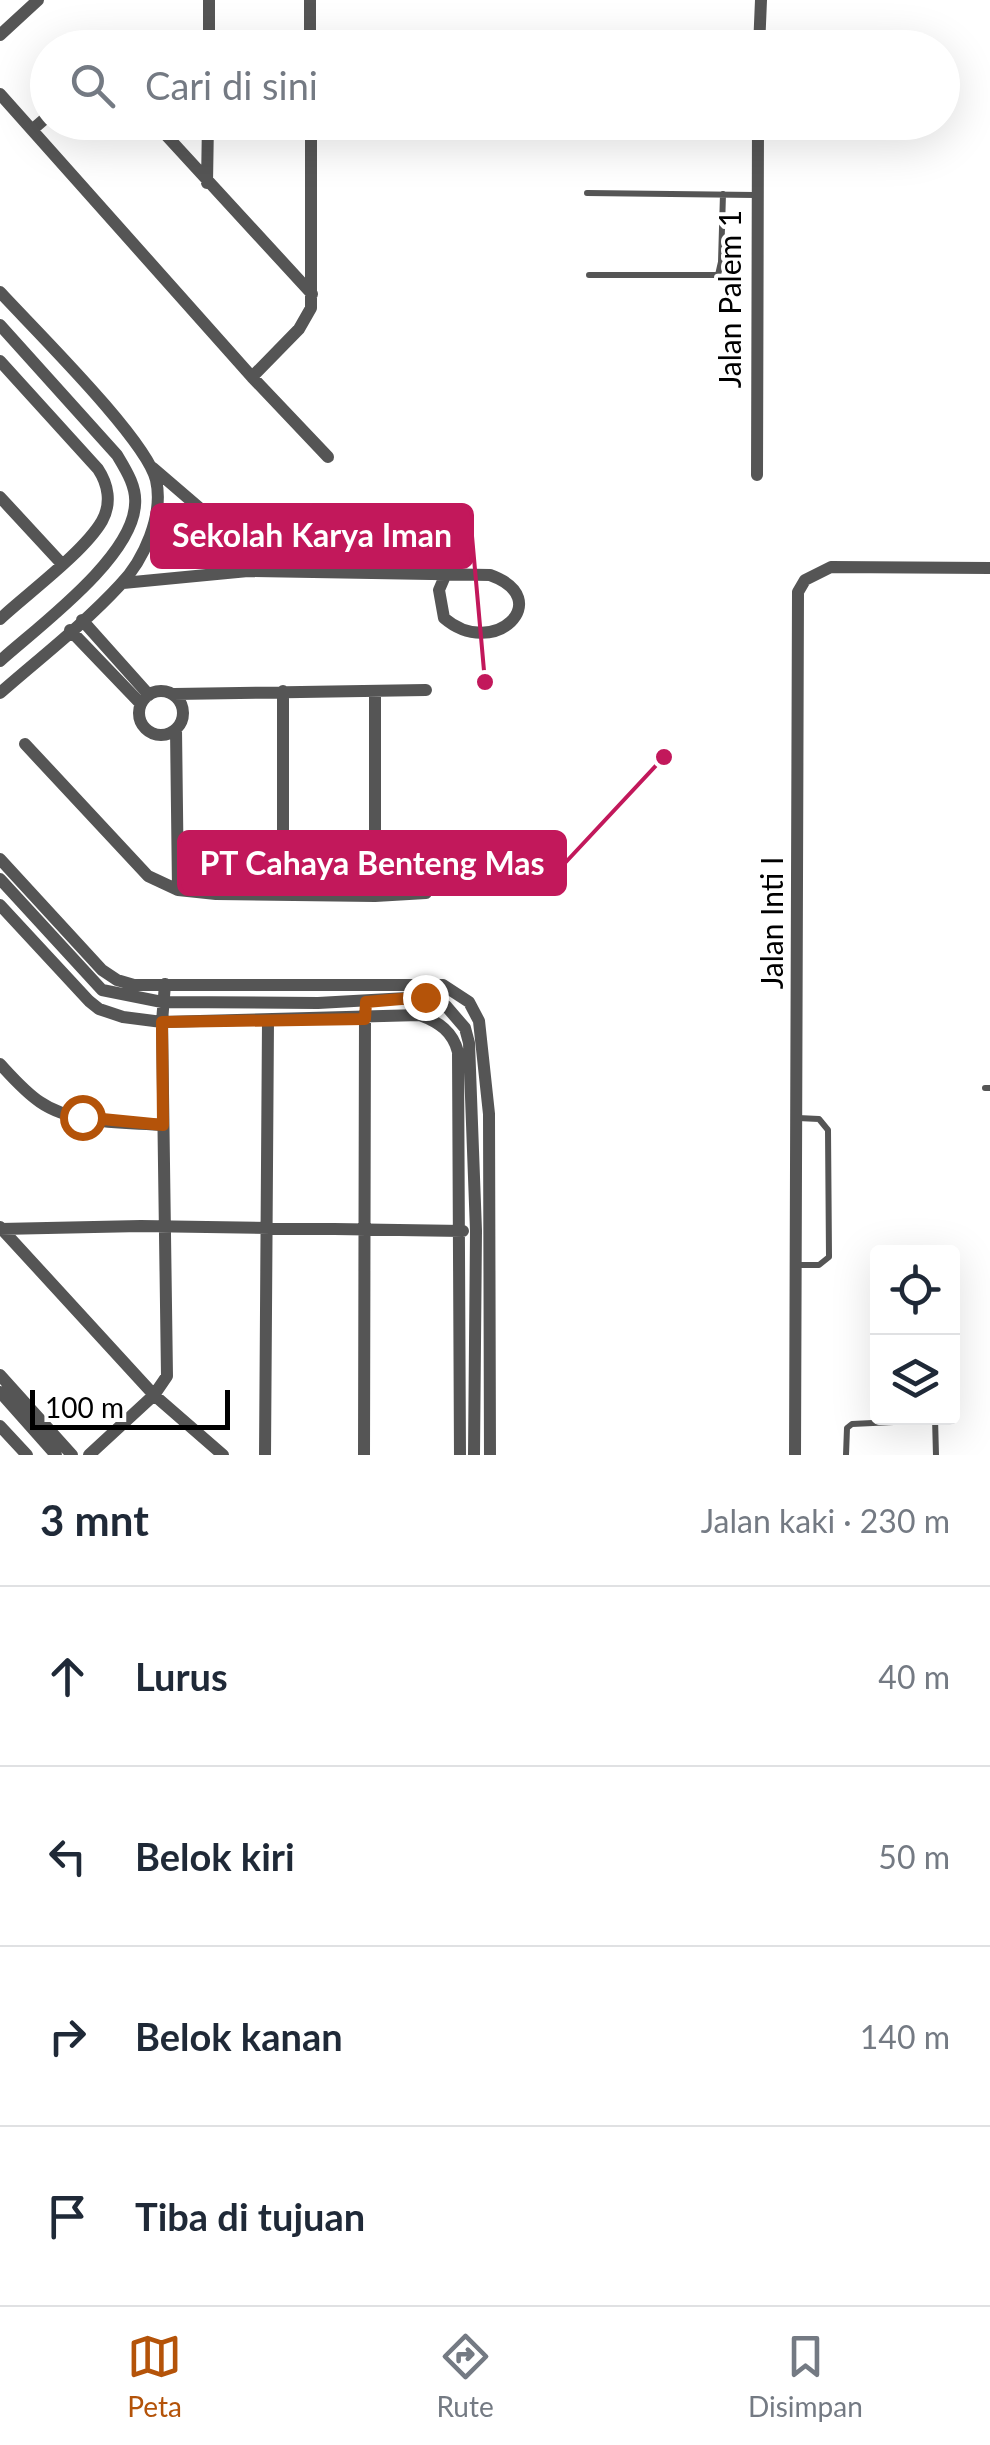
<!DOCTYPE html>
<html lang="id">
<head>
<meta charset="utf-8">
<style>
  :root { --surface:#fff; --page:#f2f2f3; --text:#1f2937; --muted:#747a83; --line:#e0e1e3; --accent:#b45309 }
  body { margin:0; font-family:Lato,sans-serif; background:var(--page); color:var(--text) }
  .controls { position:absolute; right:30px; bottom:30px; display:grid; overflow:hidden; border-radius:10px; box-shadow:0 10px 40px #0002 }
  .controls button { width:90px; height:90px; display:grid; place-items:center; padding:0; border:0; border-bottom:2px solid var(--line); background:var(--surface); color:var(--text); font:50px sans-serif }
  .scale { position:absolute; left:30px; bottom:25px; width:200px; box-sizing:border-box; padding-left:10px; border:5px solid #000; border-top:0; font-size:28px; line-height:35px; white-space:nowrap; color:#000; -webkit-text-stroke:8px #fff; paint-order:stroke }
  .stop { position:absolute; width:30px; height:30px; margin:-22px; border:8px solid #b45309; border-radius:50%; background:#fff }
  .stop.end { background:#b45309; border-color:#fff; box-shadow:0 2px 10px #0008 }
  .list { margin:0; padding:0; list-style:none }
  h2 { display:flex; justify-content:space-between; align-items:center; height:130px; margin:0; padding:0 40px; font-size:42px }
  h2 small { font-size:32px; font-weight:400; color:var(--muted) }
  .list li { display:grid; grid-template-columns:65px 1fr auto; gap:30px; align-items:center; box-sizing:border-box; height:180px; padding:0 40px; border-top:2px solid var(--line) }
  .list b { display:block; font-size:38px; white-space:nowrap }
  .list em { font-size:32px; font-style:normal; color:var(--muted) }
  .icon { flex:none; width:55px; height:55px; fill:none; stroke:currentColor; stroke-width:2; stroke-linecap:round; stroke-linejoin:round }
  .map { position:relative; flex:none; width:990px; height:1455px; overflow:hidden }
  .search { position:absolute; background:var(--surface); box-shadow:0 10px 40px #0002; left:30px; right:30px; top:30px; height:110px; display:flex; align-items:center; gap:25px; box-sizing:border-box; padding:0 35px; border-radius:55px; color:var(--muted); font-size:38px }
  .sheet { height:850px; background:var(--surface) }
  nav { display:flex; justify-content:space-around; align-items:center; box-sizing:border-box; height:140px; border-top:2px solid var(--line); background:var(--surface); font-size:28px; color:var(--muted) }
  nav a { display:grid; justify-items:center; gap:5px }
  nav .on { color:var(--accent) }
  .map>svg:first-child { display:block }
</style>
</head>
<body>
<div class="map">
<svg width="990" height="1455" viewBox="0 0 990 1455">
  <rect width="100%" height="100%" fill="#fff"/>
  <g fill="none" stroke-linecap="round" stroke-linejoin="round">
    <path stroke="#555" stroke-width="6" d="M757,128l118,1
      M587,193l168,2
      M589,275h129l3,-13 2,-68
      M985,1088h5
      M796,1265h23l10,-8 -1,-127 -9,-11 -21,-1
      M935,1418l1,37
      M846,1455l1,-27 5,-4 83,-4"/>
    <path stroke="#555" stroke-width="12" d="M310,0v48
      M0,35l38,-35
      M209,48v-48
      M759,48l2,-48
      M0,94l252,283 76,80
      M154,122l158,172
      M32,130l16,-14
      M207,183l1,-61
      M0,292c33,36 147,148 156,188 8,35 -12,80 -36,105 -36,39 -80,73 -120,108
      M0,325l117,130c9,15 20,32 18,50 -3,53 -96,121 -135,156
      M0,361l98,108c10,15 14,34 4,52 -18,31 -74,72 -102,98
      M252,377l47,-48 12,-21v-186
      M153,468l71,61 83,40
      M757,475l1,-353
      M0,497l61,66
      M123,583l125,-12 242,4c67,24 4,86 -46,43l-5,-28 6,-14
      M82,620l67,75
      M70,630l71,74
      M375,691v205
      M139 713a22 22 0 1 1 44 0a22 22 0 1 1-44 0Z
      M174,694l252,-4
      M176,729l2,161
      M25,744l123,132 30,14 38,4 159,2 51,-3
      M0,859l102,111 15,10 17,5h309l26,17 10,19 10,93 1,341
      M0,879l102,111 60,12 156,1 107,-6 21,9 19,22 4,15 7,188 -2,224
      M283,895v-204
      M0,905l89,96 10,8 24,8 39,5 258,-7c19,7 33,17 38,37l2,403
      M0,1064c12,13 25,28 40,38 33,23 85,20 123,23
      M0,1227l154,168 69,60
      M0,1229l141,-3 322,5
      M0,1375l72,80
      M0,1392l56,63
      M0,1426l27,29
      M89,1455l65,-60 13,-19 -5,-354 3,-38
      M265,1455l3,-434
      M364,1455l1,-442
      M795,1455l3,-863 7,-12 26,-13 159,1"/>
  </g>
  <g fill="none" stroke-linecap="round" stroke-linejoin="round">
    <path stroke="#b45309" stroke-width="12" d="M82,1117l81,8 -1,-103 203,-3 1,-17 59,-5"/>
  </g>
  <g text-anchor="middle" stroke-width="8" stroke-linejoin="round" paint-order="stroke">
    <g font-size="30" fill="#000" stroke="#fff">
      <text transform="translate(731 299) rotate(-90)" y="10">Jalan Palem 1</text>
      <text transform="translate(773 923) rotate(-90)" y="10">Jalan Inti I</text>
    </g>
  </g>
  <path fill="none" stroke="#c2185b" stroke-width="4" d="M485 682L472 536M664 757L565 863"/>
  <g fill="#c2185b" stroke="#fff" stroke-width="4">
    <circle cx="485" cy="682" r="10"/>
    <circle cx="664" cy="757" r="10"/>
  </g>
  <g fill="#c2185b" stroke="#c2185b" stroke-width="4">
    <rect x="152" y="505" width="320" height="62" rx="10"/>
    <rect x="179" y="832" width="386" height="62" rx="10"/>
  </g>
  <g font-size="32" text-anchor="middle" font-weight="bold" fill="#fff">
    <text x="312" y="547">Sekolah Karya Iman</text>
    <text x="372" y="875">PT Cahaya Benteng Mas</text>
  </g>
</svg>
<div class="controls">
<button><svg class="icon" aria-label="locate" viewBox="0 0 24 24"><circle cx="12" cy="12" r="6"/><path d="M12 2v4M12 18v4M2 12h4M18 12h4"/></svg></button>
<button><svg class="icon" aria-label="layers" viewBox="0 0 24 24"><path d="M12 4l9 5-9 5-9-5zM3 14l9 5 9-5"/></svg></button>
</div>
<div class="scale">100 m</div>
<div class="stop" style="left:82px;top:1117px"></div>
<div class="stop end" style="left:425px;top:997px"></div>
<div class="search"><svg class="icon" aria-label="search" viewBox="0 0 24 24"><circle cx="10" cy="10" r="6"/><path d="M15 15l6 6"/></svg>Cari di sini</div>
</div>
<section class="sheet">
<h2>3 mnt<small>Jalan kaki · 230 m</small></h2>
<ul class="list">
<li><svg class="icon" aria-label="ahead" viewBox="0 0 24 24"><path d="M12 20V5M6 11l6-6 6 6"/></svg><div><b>Lurus</b></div><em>40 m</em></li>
<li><svg class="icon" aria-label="left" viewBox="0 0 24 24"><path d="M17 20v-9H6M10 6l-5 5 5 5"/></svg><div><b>Belok kiri</b></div><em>50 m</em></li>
<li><svg class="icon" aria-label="right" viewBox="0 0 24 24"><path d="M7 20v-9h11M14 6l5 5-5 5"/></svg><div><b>Belok kanan</b></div><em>140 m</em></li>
<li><svg class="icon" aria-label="arrive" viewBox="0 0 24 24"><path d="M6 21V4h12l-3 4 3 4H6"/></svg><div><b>Tiba di tujuan</b></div></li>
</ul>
</section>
<nav>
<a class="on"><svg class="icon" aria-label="map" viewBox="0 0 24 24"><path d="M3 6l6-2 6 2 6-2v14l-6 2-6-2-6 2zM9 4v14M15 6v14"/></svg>Peta</a>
<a><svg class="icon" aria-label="directions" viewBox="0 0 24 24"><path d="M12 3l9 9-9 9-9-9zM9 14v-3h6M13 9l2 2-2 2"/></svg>Rute</a>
<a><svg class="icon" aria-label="saved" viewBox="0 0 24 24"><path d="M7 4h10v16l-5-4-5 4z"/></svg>Disimpan</a>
</nav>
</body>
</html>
